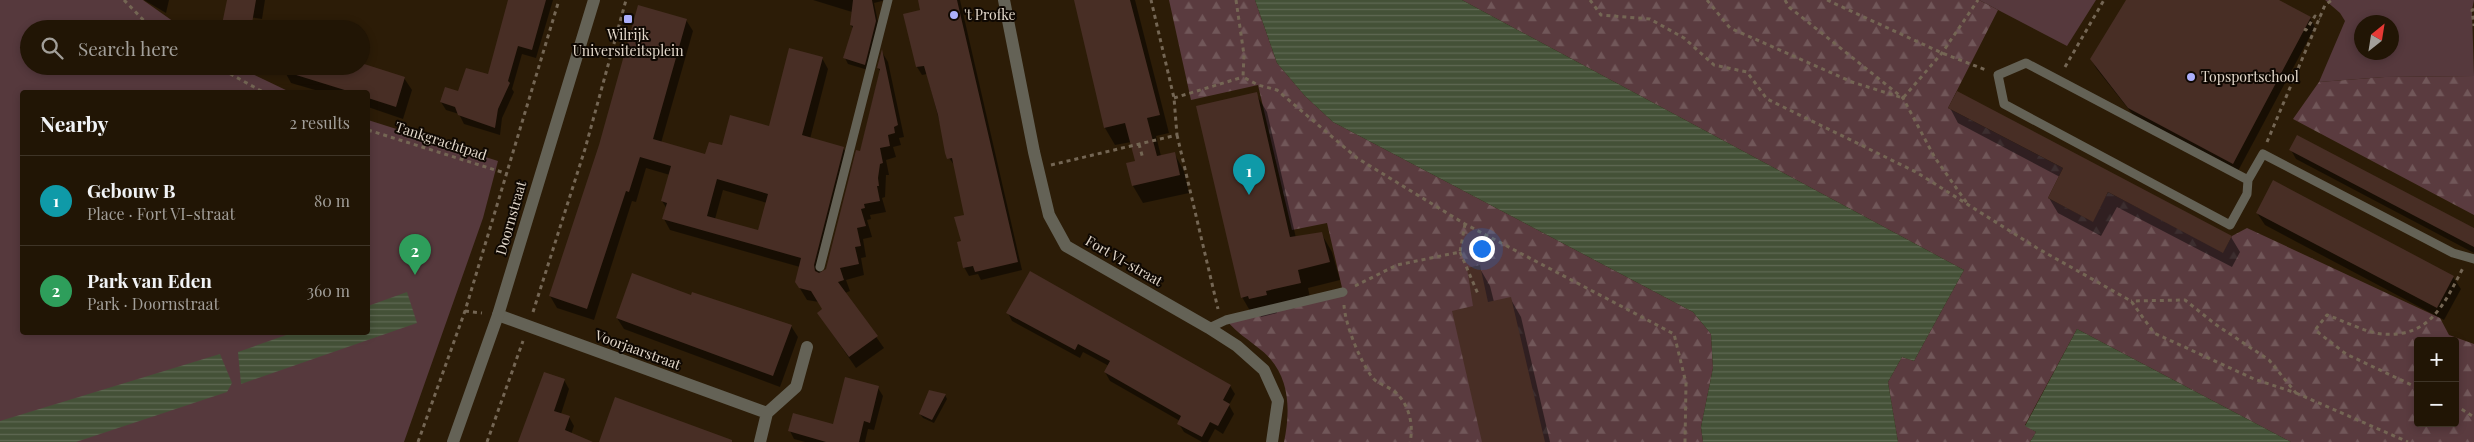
<!DOCTYPE html>
<html lang="en">
<head>
<meta charset="utf-8">
<style>
  :root { --surface:#211505; --page:#2d2213; --text:#f1f3f6; --muted:#a29f9a; --line:#3e3427; --accent:#2563eb }
  body { margin:0; font-family:"Playfair Display",serif; background:var(--page); color:var(--text) }
  .controls { position:absolute; right:15px; bottom:15px; display:grid; overflow:hidden; border-radius:5px; box-shadow:0 2px 8px #0003 }
  .controls button { width:45px; height:45px; display:grid; place-items:center; padding:0; border:0; border-bottom:1px solid var(--line); background:var(--surface); color:var(--text); font:25px sans-serif }
  .compass { position:absolute; left:2354px; top:15px; width:45px; height:45px; border-radius:50%; background:var(--surface); box-shadow:0 2px 8px #0003; rotate:30deg }
  .you { position:absolute; left:1481px; top:248px; width:18px; height:18px; margin:-12px; border:4px solid #fff; border-radius:50%; background:#1a73e8; box-shadow:0 0 0 8px #1a73e833 }
  .badge { display:grid; place-items:center; width:32px; height:32px; border-radius:50%; background:var(--accent); color:#fff; font-size:16px; font-weight:700 }
  .pin { position:absolute; translate:-50% -41px; filter:drop-shadow(0 1px 2px #0008) }
  .pin::after { content:''; position:absolute; top:26px; width:18px; height:15px; background:inherit; clip-path:polygon(0 0,100% 0,50% 100%) }
  .list { margin:0; padding:0; list-style:none }
  h2 { display:flex; justify-content:space-between; align-items:center; height:65px; margin:0; padding:0 20px; font-size:21px }
  h2 small { font-size:16px; font-weight:400; color:var(--muted) }
  .list li { display:grid; grid-template-columns:32px 1fr auto; gap:15px; align-items:center; box-sizing:border-box; height:90px; padding:0 20px; border-top:1px solid var(--line) }
  .list b { display:block; font-size:19px; white-space:nowrap }
  .list p { margin:0; font-size:16px; white-space:nowrap; color:var(--muted) }
  .list em { font-size:16px; font-style:normal; color:var(--muted) }
  .icon { flex:none; width:28px; height:28px; fill:none; stroke:currentColor; stroke-width:2; stroke-linecap:round; stroke-linejoin:round }
  .map { position:relative; flex:none; width:2474px; height:442px; overflow:hidden }
  .search { position:absolute; background:var(--surface); box-shadow:0 2px 8px #0003; left:20px; top:20px; width:350px; height:55px; display:flex; align-items:center; gap:12px; box-sizing:border-box; padding:0 18px; border-radius:28px; color:var(--muted); font-size:19px }
  .panel { position:absolute; background:var(--surface); box-shadow:0 2px 8px #0003; left:20px; top:90px; width:350px; height:245px; border-radius:5px }
  .map>svg:first-child { display:block }
</style>
</head>
<body>
<div class="map">
<svg width="2474" height="442" viewBox="0 0 2474 442">
  <defs>
    <pattern id="forest-firs" width="22" height="20" patternUnits="userSpaceOnUse" patternTransform="scale(1.25)"><rect width="22" height="20" fill="#5a3b3f"/><path d="M5 1l3.5 6h-7zM16 11l3.5 6h-7z" fill="#715759"/></pattern>
    <pattern id="water-rules" width="6" height="5" patternUnits="userSpaceOnUse" patternTransform="scale(1.25)"><rect width="6" height="5" fill="#445137"/><path d="M0 2.5h6" fill="none" stroke="#5f6953"/></pattern>
  </defs>
  <rect width="100%" height="100%" fill="#2c1c07"/>
  <path fill="#56393d" fill-rule="evenodd" d="M0,0h143l41,29h-155v37h207l54,26h-268v240h346v-212l130,41 -15,57 -79,224h-404z
    M1979,0h117l-29,46z
    M2325,0h149l-2,10 2,66 -89,1 -66,5 26,-61 -5,-8zM2362,22h30v30h-30z"/>
  <path fill="url(#forest-firs)" fill-rule="evenodd" d="M1169,0h86l22,63 28,33 28,26 360,190 18,22 2,34 -12,59 2,15h-419c7,-33 6,-69 -23,-92 -13,-11 -23,-16 -35,-30l117,-28 -16,-69 -35,7 -34,-145 -67,15z
    M1462,0h517l19,10 -50,98 115,60 -15,30 44,23 16,-29 115,60 9,-16 15,-8 193,90 9,17 25,9v98h-183l-214,-113 -52,96 11,7 -6,10h-132l-10,-60 14,-25 12,4 50,-91zM2418,341h37v82h-37z
    M2474,76v139l-181,-96 26,-37 66,-5z"/>
  <path fill="url(#water-rules)" d="M1255,0h207l502,270 -50,91 -12,-4 -14,25 10,60h-195l-2,-15 12,-59 -2,-34 -18,-22 -360,-190 -28,-26 -28,-33z
    M407,292l10,31 -176,61 -3,-32 54,-19 76,-1v-26z
    M2077,329l214,113h-261l6,-10 -11,-6z
    M220,354l12,29 -5,9 -151,50h-76v-21z"/>
  <path fill="#0007" fill-rule="evenodd" d="M144,0h25l-3,13z
    M228,0h37l-3,19 -27,-4z
    M509,0h44l-17,58 -14,-4 -10,35 2,3 -12,26 -2,17 -36,-11 -5,-10 -13,-4 -5,-8 47,-26z
    M813,0h73l-12,3 5,24 -11,43 -20,-6 -3,-6 8,-29 -2,-4 1,-13z
    M919,0h41l62,270 -41,10 -3,-6 -9,2 -5,-9 -2,-25 4,-26 -11,-50 -6,-8 -22,-84 -5,1 -5,-8 -13,-52 18,-4z
    M1075,0h60l34,133 -13,3 5,20 13,-3 10,18 5,22 -46,10 -10,-17 3,-24 -5,-20 -16,3 -10,-17z
    M2127,0h149l34,18 5,9 -77,144 -104,-55 -38,-48 -5,-9z
    M686,20l7,11 -32,112 45,13 63,-29 53,-69 6,11 -18,70 33,9 7,11 -30,118 7,-8 33,-116 20,-82 -2,-3 4,-16 6,10 16,75 -5,1 2,7 -8,2 3,10 -10,3 3,15h-3l-1,22 -3,1 4,14 -16,3 1,4 -4,1 5,17 -9,2 3,18 -5,1 3,17 -18,5 4,11 -5,2 39,55 -28,20 -38,-55 5,-4 -4,-7 -12,-2 -11,-18 4,-15 -130,-37 -6,-11 3,-10 -5,-8 8,-26 -24,-7 -10,34 -4,-1 -38,119 -37,-12 -7,-12zM723,190l44,13 -8,29 -44,-13z
    M284,70l120,8 8,12 -9,29 -35,-12v-15h-46l-31,-9z
    M1256,94l11,18 29,126 25,-5 11,19 8,28 -32,8 3,14 -35,8 1,3 -16,4 -1,-2 -7,1 -11,-19z
    M1950,108l281,129 9,15 -8,15 -115,-60 -16,29 -43,-23 -9,-15 11,-21 -102,-54z
    M2291,150l183,80v23l-178,-94z
    M2257,213l196,64 8,12 -17,31 -179,-95z
    M1479,267l11,19 4,16 16,-4 11,19 29,125h-67z
    M692,296l99,30 7,11 -18,50 -156,-58 -7,-11z
    M1008,313l222,73 5,8 -6,11 5,9 -11,20 -8,-5 -7,13h-6l-18,-10 -5,-8 1,-3 -70,-40 -5,-9 4,-6 -26,-14 -3,6 -68,-37z
    M564,380l5,9 -8,25 8,3 5,9 -4,11 1,5h-51z
    M878,388l5,8 -9,34 -6,-1 -3,13h-60l-11,-3 -4,-8 44,-6z
    M945,395l2,4 -13,24 -11,-5 -3,-4z"/>
  <path fill="#482e25" fill-rule="evenodd" d="M227,0h29l-5,29h-30z
    M508,0h38l-14,50 -14,-4 -10,35 2,2 -12,26 -3,19 -37,-13 -3,-8 -15,-5 5,-15 13,4 8,-23 22,6z
    M853,0h19l4,21 -11,44 -22,-7 10,-32 -3,-1z
    M918,0h39l61,262 -43,10 -2,-6 -10,2 -6,-26 4,-1 -7,-24 10,-2 -12,-57 -5,1 -2,-6 -7,-38 -14,-49 -8,1 -13,-53 17,-4z
    M1074,0h56l30,115 -13,3 10,38 18,-4 5,23 -48,11 -6,-23 9,-2 -10,-38 -21,5z
    M2126,0h153l32,17 -78,147 -105,-56 -38,-49z
    M638,5l49,14 -34,120 52,15 4,-12 13,3 8,-30 39,11 20,-78 34,9 -21,78 42,12 -30,118 1,6 4,2 7,-4 30,-119 4,1 20,-82 -3,-1 5,-19 16,76 -4,2 1,6 -7,2 2,11 -10,2 3,15 -3,1 -2,14 1,8h-2l3,15 -16,3 1,4 -4,1 5,17 -9,2 4,18 -6,1 4,17 -19,4 4,12 -6,2 40,54 -29,21 -32,-44 5,-4 -11,-18 -12,-3 -4,-6 6,-24 -139,-39 5,-16 -6,-2 10,-35 -31,-9 -11,35 -3,-1 -39,118 -38,-13 50,-151zM717,179l51,15 -10,36 -51,-14z
    M361,63l44,14 -9,30 -28,-9v-6h-17l-71,-22 1,-4h80z
    M1957,91l275,145 -9,17 -115,-61 -15,30 -45,-24 15,-30 -115,-60z
    M1257,92l33,145 32,-5 8,30 -32,8 3,13 -35,8 1,4 -18,4 -1,-3 -7,2 -45,-192z
    M2297,135l177,93v19l-185,-97z
    M2273,180l181,96 -17,32 -181,-95z
    M1480,265l8,37 23,-5 34,145h-63l-30,-131 21,-5 -6,-38z
    M1030,271l201,114 -8,15 7,4 -12,22 -8,-4 -8,15 -25,-13 4,-8 -77,-44 6,-11 -32,-17 -3,6 -69,-37z
    M632,273l59,22 1,-3 100,33 -19,51 -157,-58z
    M544,372l21,7 -11,32 16,5 -5,14 28,12h-75z
    M845,377l34,9 -9,37 -6,-2 -5,21h-33l-38,-11 5,-18 40,11z
    M929,390l17,4 -14,26 -13,-6z
    M615,397l117,43v2h-133z"/>
  <g fill="none" stroke-linecap="round" stroke-linejoin="round">
    <path stroke="#746654" stroke-width="3" stroke-dasharray="4 4" stroke-linecap="butt" d="M124,0l28,29
      M1236,0l8,55 -1,22 15,8 19,5 80,68 108,66 209,110 12,49 -1,59
      M1590,0l11,15 49,4 34,19 30,27 33,7 20,27 149,73 121,76 94,53 23,32 100,46 42,14 -27,-33 -54,-36 -30,-24 -54,1
      M1707,0l23,28 122,54 51,16 39,-45 36,-53
      M1785,0l4,7 114,91 32,60 32,45
      M1827,0l115,53 44,17
      M2474,9l-2,1 2,16
      M2304,29l2,1 9,-14 5,3
      M216,66l47,26
      M2065,67l39,-67
      M1174,98l69,-21
      M368,130l140,44
      M1177,135l41,174
      M2267,142l58,-137 7,-5
      M1139,144l4,15
      M1051,165l126,-30 -3,-37 -23,-98
      M1460,252l18,42
      M1355,286l42,-21 63,-13 5,-28
      M1344,305c1,19 16,56 28,72 5,7 16,9 23,15 14,12 19,33 15,50
      M465,311l17,2
      M533,312l52,-163 41,-149
      M2418,388l-72,-34 -31,-24 12,-15c15,5 40,18 55,19 48,4 62,-30 81,-66
      M2296,393l112,49
      M2455,405l19,12
      M418,442l47,-131 94,-311
      M487,442l36,-101"/>
    <path stroke="#646256" stroke-width="9" d="M2248,180l-222,-117 -28,12 6,29 226,121 17,-31 1,-14 15,-26 190,99 21,6
      M820,267l68,-267
      M1209,328l17,-8 117,-28"/>
    <path stroke="#646256" stroke-width="12" d="M1004,0l30,152 15,63 17,31 143,82 28,18 27,24 14,31 -6,41
      M498,315l269,98 -7,29
      M767,413l29,-26 11,-40"/>
    <path stroke="#646256" stroke-width="12" d="M453,442l45,-127 96,-315"/>
  </g>
  <g fill="#acaffb" stroke="#0f0802" stroke-width="2">
    <circle cx="954" cy="15" r="5"/>
    <rect x="623" y="14" width="10" height="10" rx="2.5"/>
    <circle cx="2191" cy="77" r="5"/>
  </g>
  <g text-anchor="middle" stroke-width="4" stroke-linejoin="round" paint-order="stroke">
    <g font-size="14" fill="#e2d7ca" stroke="#0f0802" text-anchor="start">
      <text x="964" y="20">'t Profke</text>
      <text x="628" y="40" text-anchor="middle">Wilrijk<tspan x="628" dy="16">Universiteitsplein</tspan></text>
      <text x="2201" y="82">Topsportschool</text>
    </g>
    <g font-size="14" fill="#e2d7ca" stroke="#0f0802">
      <text transform="translate(441 141) rotate(18)" y="5">Tankgrachtpad</text>
      <text transform="translate(511 218) rotate(-74)" y="5">Doornstraat</text>
      <text transform="translate(1124 261) rotate(30)" y="5">Fort VI-straat</text>
      <text transform="translate(638 350) rotate(20)" y="5">Voorjaarstraat</text>
    </g>
  </g>
</svg>
<div class="controls">
<button>+</button>
<button>−</button>
</div>
<svg class="compass" viewBox="-18 -18 36 36"><path d="M0-13l5 13h-10z" fill="#e53935"/><path d="M0 13l5-13h-10z" fill="#a29f9a"/></svg>
<div class="you"></div>
<div class="pin badge" style="left:1249px;top:195px;background:#0f9aa8">1</div>
<div class="pin badge" style="left:415px;top:275px;background:#2e9e5b">2</div>
<div class="search"><svg class="icon" aria-label="search" viewBox="0 0 24 24"><circle cx="10" cy="10" r="6"/><path d="M15 15l6 6"/></svg>Search here</div>
<section class="panel">
<h2>Nearby<small>2 results</small></h2>
<ul class="list">
<li><span class="badge" style="background:#0f9aa8">1</span><div><b>Gebouw B</b><p>Place · Fort VI-straat</p></div><em>80 m</em></li>
<li><span class="badge" style="background:#2e9e5b">2</span><div><b>Park van Eden</b><p>Park · Doornstraat</p></div><em>360 m</em></li>
</ul>
</section>
</div>
</body>
</html>
